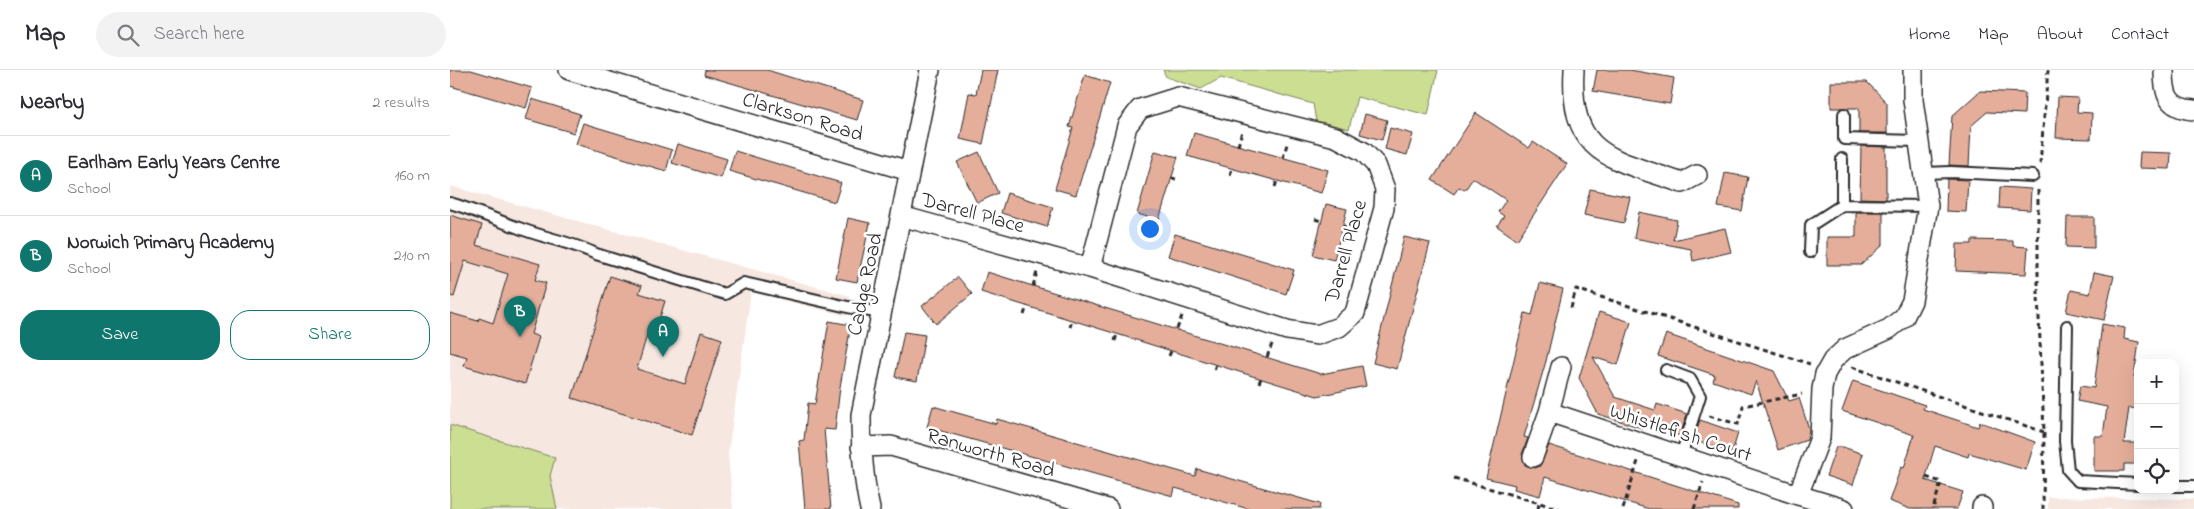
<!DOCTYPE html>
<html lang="en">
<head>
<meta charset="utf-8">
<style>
  :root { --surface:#fff; --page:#f2f2f3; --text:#2b2b33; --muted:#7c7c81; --line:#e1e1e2; --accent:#0f766e }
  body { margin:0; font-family:"Indie Flower",sans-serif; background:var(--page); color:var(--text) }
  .controls { position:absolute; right:15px; bottom:15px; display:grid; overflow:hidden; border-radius:10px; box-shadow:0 5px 20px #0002 }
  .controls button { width:45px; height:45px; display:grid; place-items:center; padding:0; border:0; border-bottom:1px solid var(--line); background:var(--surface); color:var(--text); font:25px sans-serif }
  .you { position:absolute; left:699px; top:158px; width:18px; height:18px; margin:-12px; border:4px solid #fff; border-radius:50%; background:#1a73e8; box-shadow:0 0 0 8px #1a73e833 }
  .badge { display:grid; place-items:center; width:32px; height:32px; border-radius:50%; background:var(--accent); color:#fff; font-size:16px; font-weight:700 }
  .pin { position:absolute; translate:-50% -41px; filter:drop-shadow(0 1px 2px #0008) }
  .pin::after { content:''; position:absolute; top:26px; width:18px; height:15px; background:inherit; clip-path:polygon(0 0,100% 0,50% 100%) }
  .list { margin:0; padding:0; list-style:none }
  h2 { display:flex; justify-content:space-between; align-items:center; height:65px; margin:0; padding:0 20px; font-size:21px }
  h2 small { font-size:16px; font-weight:400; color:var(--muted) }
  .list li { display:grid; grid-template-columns:32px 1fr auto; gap:15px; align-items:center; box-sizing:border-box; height:80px; padding:0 20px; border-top:1px solid var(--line) }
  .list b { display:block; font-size:19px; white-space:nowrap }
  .list p { margin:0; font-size:16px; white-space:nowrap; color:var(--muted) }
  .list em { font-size:16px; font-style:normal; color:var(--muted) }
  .actions { display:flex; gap:10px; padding:15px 20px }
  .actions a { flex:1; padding:11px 0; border:1px solid var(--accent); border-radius:20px; text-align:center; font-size:18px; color:var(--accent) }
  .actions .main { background:var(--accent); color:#fff }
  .icon { flex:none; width:28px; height:28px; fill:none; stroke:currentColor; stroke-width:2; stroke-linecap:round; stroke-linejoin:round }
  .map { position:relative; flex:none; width:1744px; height:439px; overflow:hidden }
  header { display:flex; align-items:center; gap:30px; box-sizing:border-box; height:70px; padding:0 25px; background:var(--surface); border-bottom:1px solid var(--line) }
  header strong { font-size:24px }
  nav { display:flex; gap:28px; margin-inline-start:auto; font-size:18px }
  .search { width:350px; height:45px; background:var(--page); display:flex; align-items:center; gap:12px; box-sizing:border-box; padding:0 18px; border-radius:28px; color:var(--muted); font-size:19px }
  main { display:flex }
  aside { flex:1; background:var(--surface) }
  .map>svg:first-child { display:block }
</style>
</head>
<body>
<header>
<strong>Map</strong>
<div class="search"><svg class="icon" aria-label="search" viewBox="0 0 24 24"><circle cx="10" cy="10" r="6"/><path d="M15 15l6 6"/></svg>Search here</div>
<nav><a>Home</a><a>Map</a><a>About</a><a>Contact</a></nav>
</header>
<main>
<aside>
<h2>Nearby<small>2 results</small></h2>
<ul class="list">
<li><span class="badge">A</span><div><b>Earlham Early Years Centre</b><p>School</p></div><em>160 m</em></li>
<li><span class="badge">B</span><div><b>Norwich Primary Academy</b><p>School</p></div><em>210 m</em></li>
</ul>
<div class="actions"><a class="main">Save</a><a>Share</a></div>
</aside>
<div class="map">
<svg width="1744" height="439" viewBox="0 0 1744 439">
  <rect width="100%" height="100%" fill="#fff"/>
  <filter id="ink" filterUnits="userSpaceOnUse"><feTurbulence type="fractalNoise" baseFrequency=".02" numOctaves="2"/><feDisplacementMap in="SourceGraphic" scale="10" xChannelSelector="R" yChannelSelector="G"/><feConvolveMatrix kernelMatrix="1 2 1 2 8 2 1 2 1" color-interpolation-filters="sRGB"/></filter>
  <g filter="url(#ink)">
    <path fill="#f7e7e1" d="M0,116l400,110 -3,20 -96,-24 -23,162 5,55h-283z
      M1598,427l146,2v10h-146z"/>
    <path fill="#ccde92" stroke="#7c845e" d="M713,0h275l-10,45 -71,-18 -8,32 -33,-8 -3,-17 -92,-26 -20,11 -35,-12z
      M0,355l105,33 -5,18 7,33h-107z"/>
    <path fill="#e5ae9b" stroke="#2b2b2b" d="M0,0h21l61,18 -6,20 -76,-22z
      M255,0h62l96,30 -6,20 -153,-45z
      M531,0h17l-15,74 -23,-5 9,-46 7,1z
      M1147,0h33l44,8 -4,26 -77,-13z
      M635,5l25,8 -34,112 -21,-6 18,-61 -4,-1z
      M1381,12h36l20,21v30h-28v-25h-28z
      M1530,21l45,2 -1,21 -37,-2 -16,14 -2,40 -20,-1 3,-49z
      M1608,27l20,1 -1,14 15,1 -1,26 -35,-1z
      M82,29l48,15 -6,19 -48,-14z
      M1026,43l53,35 4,-6 34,22 -50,76 -20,-14 7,-10 -6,-4 8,-12 -33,-22 -8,12 -6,-3 -5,7 -22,-14z
      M915,44l22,6 -5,20 -22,-6z
      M133,53l89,27 -6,21 -90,-27z
      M940,58l23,6 -6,21 -22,-6z
      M744,63l134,37 -7,23 -134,-37z
      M228,74l49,15 -6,19 -49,-15z
      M1411,76l25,1v52l-26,-1z
      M285,81l106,32 -6,19 -106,-31z
      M705,81l23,6 -19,63 -22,-6z
      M529,82l19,41 -21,10 -20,-41z
      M1690,82l31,1 -1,16 -31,-1z
      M1275,103l23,4 -6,34 -24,-4z
      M1497,109l21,1 -2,32 -20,-1z
      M1550,117l31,2 -1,21 -31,-2z
      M1140,119l40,8 -6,26 -40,-8z
      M557,123l46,14 -6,20 -46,-14z
      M876,134l21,5 -13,51 -21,-5z
      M1189,142l38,8 -4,20 52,-12 6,24 -38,9 -2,-12 -57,-11z
      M1406,142h27v33l-22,20h-34v-28h29z
      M0,145l32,10 -6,20 64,19 -5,16 11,3 -15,51 8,3 -14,47 -61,-18 3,-9 -17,-5v-39l28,8 1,-3 14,5 15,-49 -43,-13 -11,36 -4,-1z
      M1617,147h27v31l-28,-1z
      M398,148l22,5 -13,59 -21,-4z
      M725,164l119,36 -8,24 -118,-38z
      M954,167l26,6 -33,126 -24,-6z
      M1522,170l41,1v5l15,1 -2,27 -70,-3 1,-27h15z
      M537,202l334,102 41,-8 4,20 -49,10 -336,-104z
      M1644,202l20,4 -10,44 -38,-8 5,-22 19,4z
      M160,206l32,10 -3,7 26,8 -9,29 -7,-2 -12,41 48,15 16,-52 21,7 -30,96 -120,-37z
      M508,207l14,17 -36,30 -14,-18z
      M1090,213l23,6 -17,72 -22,76 4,1 -6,16 3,11 10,3 5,-2 9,-21 189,60v4h-89l-104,-32 -5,19 -26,-7 1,-4 -29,-7 39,-165 7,2z
      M1149,242l32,10 -13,43 -25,-8 22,40 40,13 2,-6 30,10 -7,22 -33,-11 -2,4 -47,-15 -19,-36z
      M379,251l22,4 -11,62 -5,43 -11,-1 7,80h-26l-6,-68 5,-1 4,-37 7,1z
      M1652,254l23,4 -1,11 15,3 -5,35 4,1v31l-9,-1 -5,35h12v21h-12v7h-30v-35h9l4,-29 -30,-6 3,-15 14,2z
      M454,262l21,3 -8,46 -22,-4z
      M1216,264l108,37 15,30 10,-3 10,31 -2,11 -29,10 -22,-69 -5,13 -38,-13 2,-6 -57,-19z
      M1403,311l72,24 -2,4 55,18 2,-5 55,20 -9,28 -57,-17 -1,4 -33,-11 -10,34 38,12 -6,17h-47l-21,-8 12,-34 3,1 10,-33 -72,-24z
      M483,336l63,18 1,-5 198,57 2,-7 123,35 -1,5h-70l-74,-21 -2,8 -246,-69z
      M1250,350l38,13 -6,20 -39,-13z
      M1386,377h7l20,7 -10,31 -27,-9z"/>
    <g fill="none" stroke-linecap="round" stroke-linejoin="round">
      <defs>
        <path id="lane" d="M1394,44v25l74,2
          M1392,89v46l86,1
          M1474,103l27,-1 82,4
          M0,133c24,7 46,17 69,25 25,10 53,14 77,26l129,40 19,-11 104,24 33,6
          M1360,182l1,-27 31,-20
          M1617,256l-2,115 3,29 10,11 60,3
          M1216,300l24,9 10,17 -19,60
          M1725,416h19"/>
        <path id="street" d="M119,0l340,101
          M1124,0c-5,88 39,88 108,113l15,-8
          M1714,0c0,24 3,38 30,40
          M451,146l189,52 197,62 30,5 22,-8 16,-14 29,-105 1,-19 -9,-24 -12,-13 -28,-15 -158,-40 -38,12 -13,17 -37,142
          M1111,297l-12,45 249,83 22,-57 2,-49 3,-15 8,-14 12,-11 44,-20 15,-12 8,-16 16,-95 -15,-106v-30
          M411,377l30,-1 217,63
          M1083,387l16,-45
          M1348,425l46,14
          M420,439c-7,-31 -9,-62 -9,-94l69,-345
          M1532,439v-2"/>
      </defs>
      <use href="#lane" stroke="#2b2b2b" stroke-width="14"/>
      <use href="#street" stroke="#2b2b2b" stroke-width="22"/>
      <path stroke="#2b2b2b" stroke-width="3" stroke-dasharray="5 4" stroke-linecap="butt" d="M788,76l4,-15
        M833,88l4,-14
        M1590,94l8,-94
        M780,105l2,-7
        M721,108l5,1
        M825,117l2,-6
        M1588,120v105l6,137 -1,77
        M865,149l6,2
        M893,156l16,5
        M583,216l4,-14
        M1121,238l5,-19 234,75
        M574,245l3,-9
        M620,257l2,-7
        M727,259l5,-13
        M665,271l2,-7
        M719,286l2,-5
        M817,287l5,-13
        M1402,297l192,65
        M764,300l2,-6
        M809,313l2,-5
        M1259,346l29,8 5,-18 59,-12
        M1476,407l15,5 -8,27
        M1004,408l106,31
        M1088,439l1,-6
        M1173,439l15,-48
        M1244,439l9,-27"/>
      <use href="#lane" stroke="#fff" stroke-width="10"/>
      <use href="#street" stroke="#fff" stroke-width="19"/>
    </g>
  </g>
  <g text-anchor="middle" stroke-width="5" stroke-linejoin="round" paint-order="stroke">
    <g font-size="21" fill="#2b2b2b" stroke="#fff">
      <text transform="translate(353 46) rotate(17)" y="7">Clarkson Road</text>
      <text transform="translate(523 142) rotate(15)" y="7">Darrell Place</text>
      <text transform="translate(895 181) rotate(-74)" y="7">Darrell Place</text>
      <text transform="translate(414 214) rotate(-78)" y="7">Cadge Road</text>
      <text transform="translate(1231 362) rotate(18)" y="7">Whistlefish Court</text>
      <text transform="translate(541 382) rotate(16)" y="7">Ranworth Road</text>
    </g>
  </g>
</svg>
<div class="controls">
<button>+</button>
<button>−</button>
<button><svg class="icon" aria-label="locate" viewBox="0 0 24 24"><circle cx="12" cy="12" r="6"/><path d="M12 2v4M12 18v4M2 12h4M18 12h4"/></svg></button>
</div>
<div class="you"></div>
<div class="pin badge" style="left:213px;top:287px">A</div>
<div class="pin badge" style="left:70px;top:267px">B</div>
</div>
</main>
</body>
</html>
